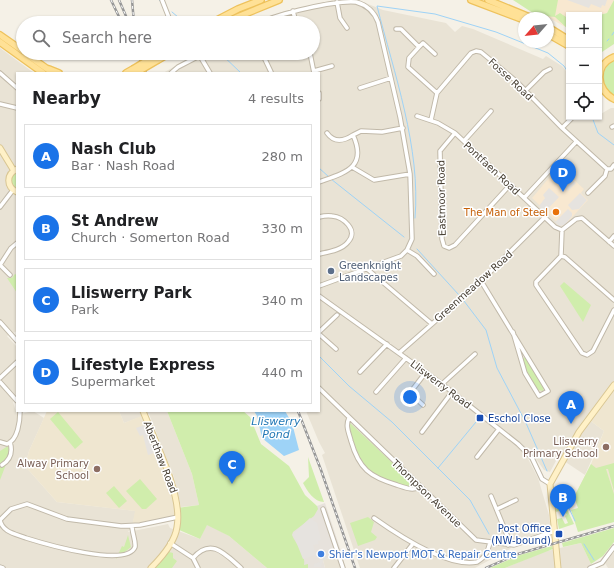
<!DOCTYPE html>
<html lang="en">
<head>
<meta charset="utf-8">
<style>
  :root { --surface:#fff; --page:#f2f2f2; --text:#202124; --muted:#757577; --line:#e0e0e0; --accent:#1a73e8 }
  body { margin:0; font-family:"DejaVu Sans",sans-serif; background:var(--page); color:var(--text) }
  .controls { position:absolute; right:12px; top:12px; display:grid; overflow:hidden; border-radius:0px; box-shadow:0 1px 3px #0004 }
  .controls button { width:36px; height:36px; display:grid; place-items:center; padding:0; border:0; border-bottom:1px solid var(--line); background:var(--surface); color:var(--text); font:20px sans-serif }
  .compass { position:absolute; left:518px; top:12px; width:36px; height:36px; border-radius:50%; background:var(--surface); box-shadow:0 1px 3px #0004; rotate:242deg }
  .you { position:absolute; left:410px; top:397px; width:14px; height:14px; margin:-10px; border:3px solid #fff; border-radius:50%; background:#1a73e8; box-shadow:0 0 0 6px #1a73e833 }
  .badge { display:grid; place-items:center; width:26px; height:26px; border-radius:50%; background:var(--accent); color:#fff; font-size:13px; font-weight:700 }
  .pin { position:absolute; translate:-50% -33px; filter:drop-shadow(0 1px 2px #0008) }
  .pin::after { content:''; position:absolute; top:21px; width:14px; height:12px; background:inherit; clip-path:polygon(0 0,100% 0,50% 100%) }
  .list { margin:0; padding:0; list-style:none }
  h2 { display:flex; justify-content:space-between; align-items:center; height:52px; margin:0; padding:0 16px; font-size:17px }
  h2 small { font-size:13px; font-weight:400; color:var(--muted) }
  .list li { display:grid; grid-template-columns:26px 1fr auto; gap:12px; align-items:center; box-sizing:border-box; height:64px; margin:0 8px 8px; padding:0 8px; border:1px solid var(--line); border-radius:0px }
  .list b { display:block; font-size:15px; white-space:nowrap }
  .list p { margin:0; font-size:13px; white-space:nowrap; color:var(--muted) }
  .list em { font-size:13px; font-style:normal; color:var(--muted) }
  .icon { flex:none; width:22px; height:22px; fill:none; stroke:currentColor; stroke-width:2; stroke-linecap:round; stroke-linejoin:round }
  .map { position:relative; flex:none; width:614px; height:568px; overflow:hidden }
  .search { position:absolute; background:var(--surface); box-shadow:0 1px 3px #0004; left:16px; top:16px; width:304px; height:44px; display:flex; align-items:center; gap:10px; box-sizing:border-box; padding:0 14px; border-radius:22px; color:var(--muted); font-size:15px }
  .panel { position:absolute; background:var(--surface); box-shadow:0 1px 3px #0004; left:16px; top:72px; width:304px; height:340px; border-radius:0px }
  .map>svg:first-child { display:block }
</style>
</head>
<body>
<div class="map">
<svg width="614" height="568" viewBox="0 0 614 568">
  <rect width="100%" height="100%" fill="#f5f1e7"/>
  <path fill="#e9e3d5" d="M334,0h24l25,10 63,13 9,9 7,-6 11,3 70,30 3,-3 16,10 4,5 3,18v28h18l2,3 10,-3v-2l12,-7h3v282l-2,-2 -24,31 16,12 -19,44 -27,-18 -8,15 -6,-2 -13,-18 -4,5 11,21 11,37 2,15 -37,13 -4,6 -35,19h-115l-38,-113 3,-2 -6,-11 -13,-31h13v-338h-156l35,-20h115v-30h-61l26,-10z
    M0,48l34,25h-17v258l-10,5 10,11v51l-4,4 4,13 16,-4 11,7 -15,33 -4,15 32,36 79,9 -4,15 -4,6 40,-8 2,4 30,11 7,-15 22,12 38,32h-267z
    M119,411h48l25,63 7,31 -18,2 -7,-30 -25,-63 -25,9z
    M581,543l12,25h-88l38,-16z
    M614,552v16h-6l-3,-5z
    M342,554l3,14h-20l-2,-8z"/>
  <path fill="#f8e8d0" d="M517,0h97l-3,7 -4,6 -8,2h-30v14z
    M559,166l25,23 -3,4 7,7 -23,25 -4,1 -29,-28z"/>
  <path fill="#e7e2dc" d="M325,503l17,51 -19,6 2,8h-24l-15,-43 20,-15z"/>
  <path fill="#efe6d0" d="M612,388l2,2v108l-40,-1 17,-33 13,-33 -16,-12z
    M47,411h72l5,12 20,-8 26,64 8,38 -46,9 3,-15 -78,-9 -32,-36 4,-15z"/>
  <path fill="#d0edac" d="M513,0h45l-3,16 5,-3 9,6v11l-14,-13 -19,-2z
    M614,0v44l-12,8 -3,-2v-35l8,-2z
    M614,59v37c-18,-9 -14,-27 0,-37z
    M17,172v17l-6,-7v-4z
    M15,274l2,1v18l-10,-15h5z
    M564,282l27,23 -8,17 -23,-36z
    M526,357l18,30 -1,4 -5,-1 -12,-19 -3,-13z
    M167,411h76l7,6 11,27 28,22 16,29 12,11 1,3 -4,7 -21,16 -1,3c4,10 14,18 12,30l4,-1v4h-41l-38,-32 -22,-11 -7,14 -23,-10v-21l22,-3 -7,-31z
    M58,412l25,30 -8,7 -25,-30z
    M350,423l65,61 1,4 -2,1c-11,-4 -26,-5 -36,-11 -19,-11 -24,-33 -30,-53z
    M8,446l2,8 -10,26v-29z
    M308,457l16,45c-10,0 -17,-11 -21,-19l6,-6z
    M614,463v28l-6,-22h-2l8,25v28l-36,10 -7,-22 7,-2 -4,-11 17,-33 5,4z
    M140,479l17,20 -11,10h-4l-16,-18z
    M114,486l13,15 -8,7 -13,-15z
    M566,507l8,17 -15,5 -2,-10 5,-1 3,6 3,-1 -3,-7 2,-1 -1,-2 -2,1 -2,-4 -6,2v-3z
    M368,517l6,5 -3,10 6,5 -2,3 -17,6 -8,-23z
    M614,528v14l-11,14 -12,8 -10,-21 -18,4 -1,-4z
    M128,535l3,12 -15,12 6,-13 2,1z
    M552,546l1,3 -48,19h-15l30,-13z
    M165,551l8,2v5l4,3 -5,7h-21z"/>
  <path fill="#e6e3df" d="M567,0h40l-2,6 -3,-1 -1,3 -10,-4 -2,4z
    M559,170l17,13 -8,8 -15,-15z
    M549,188l10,9 -14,15 -6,-6 6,-8 -2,-3z
    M580,193l7,7 -8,9 -7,1 -4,-5z
    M568,209l4,4v3l-7,9 -5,1 -5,-4z
    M144,425l10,28 -6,2 -5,-20 -3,1 -4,-8z
    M310,518l7,5 4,17 -3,1 1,3 -6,1 3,10 -13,4 -10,-25z
    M326,556v3l-3,1 -2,7h-7v-3l6,-2 -1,-4z"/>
  <path fill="#9ed3f7" d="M254,411h31l7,12 7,27 -15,6 -22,-18 -5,-22z"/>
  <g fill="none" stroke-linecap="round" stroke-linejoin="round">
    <path stroke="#9ed3f7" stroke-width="1" d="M159,0l1,1
      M172,12l13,11
      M612,35l2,-3
      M607,41l2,-2
      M220,53l21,20
      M592,117l6,16 16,12
      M319,168l10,9
      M331,179l73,58
      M415,218c6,-70 -21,-145 -38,-212l58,8 61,18 52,21 16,13 5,8
      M417,249l42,46
      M464,301l22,29 11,38 29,55 21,48
      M319,356l30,30 43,36 78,78 19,34
      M438,468l38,-46
      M560,489l15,32
      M584,544l10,16"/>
    <defs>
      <path id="street" d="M162,0l9,23
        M337,2l3,16 7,10
        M293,11l3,12
        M259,23c19,-9 76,-23 97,-21 11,3 18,9 22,20l22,95 10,57 2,65 -5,11 -6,6 -82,30
        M396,29h5l18,18 4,-4 12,11
        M419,47l-10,11 -1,9 29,26
        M262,53l9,19
        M310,53l4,20
        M200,56l10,17
        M314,71l18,-5
        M0,73l17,15
        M171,73l7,-6 27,-14
        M360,88l31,-10
        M525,91l19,-19 6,-3
        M319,93v6
        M0,104l17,4
        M417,116l21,7 17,10 100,94 7,3
        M431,120l6,-27 34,-40 5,-2 5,1 35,29 46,47 45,41 -2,7 -17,17
        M612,127l2,-1
        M562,128l11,-11
        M327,133c7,10 17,8 26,2
        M455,133l-15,18 2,88 2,7 5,2 6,-3 55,-60
        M464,141l27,-30
        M352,167l22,13 36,-6
        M607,169h4l3,-4
        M319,182c25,-9 49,-14 34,-47l8,-4 21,1 21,-4
        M524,198l52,-56
        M0,207l13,-17
        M319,217c4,-1 8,-2 13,-1 11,1 27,14 16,26 -6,8 -20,10 -29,12
        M562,230l14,-11 6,-1 32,28
        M609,242l5,-6
        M407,250l10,6 17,18
        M561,256l-25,26v3l46,68 5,2 6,-4 21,-41
        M561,256l4,1 49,43
        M561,256l1,-26
        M0,265l11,-17 6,-5
        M0,265l10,10
        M366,268l66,56
        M481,281l67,110 -9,5 -14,-23 -12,-41
        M319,296l123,88 76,60 14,14 10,21 8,5
        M0,322l17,19
        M319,332l18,-17
        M319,334l17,15
        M399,353l82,-72 64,-64
        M360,372l27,-28
        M0,378l17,-16
        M0,382l17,19
        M442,384l33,-30
        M319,388l157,152 38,5 41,-14
        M376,392l30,-34
        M423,405l-12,-11 2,-5 13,-17
        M349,418c-4,8 0,15 2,23 8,28 19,36 46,44 9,3 15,6 24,2
        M422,432l30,-40
        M0,442l7,2c11,-4 13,-23 13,-33
        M477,457l22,-28
        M2,465c8,-5 11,-13 8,-23
        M491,496l16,39 1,10
        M323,509l20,59
        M497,509l19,-9
        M374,518c24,17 73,50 103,44 9,-5 11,-11 13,-20
        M132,526c0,7 4,15 3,21 -8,21 -90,-3 -109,-9 -10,-4 -24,-6 -26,-18l11,-11 16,-5 40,15 54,7 19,-1 38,-8
        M170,543l23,15 5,10
        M193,558c18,-21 32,-4 48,10
        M0,567l3,1
        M394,568l18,-23
        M590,568l12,-5 12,-16"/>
      <path id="secondary" d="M0,148l14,23
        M17,169c-11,5 -11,18 0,23
        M143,411c12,31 40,84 34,116 -2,15 -16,31 -26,41
        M558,568l-8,-84 29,-52 35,-47"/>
      <path id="primary" d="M471,0l53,20
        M488,0l44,18
        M211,23l27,-14 23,-9
        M223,23l56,-23
        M548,27l21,13
        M548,34l21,12
        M0,35l23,16
        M0,42l43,31
        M25,53l28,20
        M614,57c-20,8 -18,33 0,42
        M158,60l12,-7
        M49,69l10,4
        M126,73l7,-4"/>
    </defs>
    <use href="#street" stroke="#c1b9a9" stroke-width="5.5"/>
    <use href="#secondary" stroke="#d9c693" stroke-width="7"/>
    <use href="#primary" stroke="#eec25c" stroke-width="8"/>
    <use href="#street" stroke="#fff" stroke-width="3.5"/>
    <use href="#secondary" stroke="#fff1c7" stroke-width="5"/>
    <use href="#primary" stroke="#ffe196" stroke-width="5.5"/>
    <defs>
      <path id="rail" d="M111,0l11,23
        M119,0l10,23
        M132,0l2,23
        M137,53l9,20
        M298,411l23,59 34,98
        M486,568l32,-14 96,-28"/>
    </defs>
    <use href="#rail" stroke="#979797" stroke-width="2.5"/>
    <use href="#rail" stroke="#fff" stroke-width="1" stroke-dasharray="3" stroke-linecap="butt"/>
    <defs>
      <path id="primary-bridge" d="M133,69l23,-14
        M136,73l22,-13"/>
    </defs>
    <use href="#primary-bridge" stroke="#eec25c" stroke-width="8" stroke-linecap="butt"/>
    <use href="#primary-bridge" stroke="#ffe196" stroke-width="5.5"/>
  </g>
  <circle fill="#e8710a" stroke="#fff" stroke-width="1.5" cx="556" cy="212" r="4"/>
  <circle fill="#5c6f8a" stroke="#fff" stroke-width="1.5" cx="331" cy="271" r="4"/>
  <g fill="#1a4fb4" stroke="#fff" stroke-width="1.5">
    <rect x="476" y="414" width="8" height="8" rx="2"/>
    <rect x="555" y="530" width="8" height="8" rx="2"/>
  </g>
  <g fill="#8d6e63" stroke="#fff" stroke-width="1.5">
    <circle cx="606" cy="447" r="4"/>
    <circle cx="97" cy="469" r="4"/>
  </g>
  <circle fill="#3f7fe0" stroke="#fff" stroke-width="1.5" cx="321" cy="554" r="4"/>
  <g text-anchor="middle" stroke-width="3" stroke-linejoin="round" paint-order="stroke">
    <g font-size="10" fill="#494135" stroke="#fff">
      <text transform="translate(511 79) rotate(43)" y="4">Fosse Road</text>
      <text transform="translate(492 168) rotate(43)" y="4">Pontfaen Road</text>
      <text transform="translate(441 198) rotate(-91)" y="4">Eastmoor Road</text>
      <text transform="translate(473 286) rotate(-42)" y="4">Greenmeadow Road</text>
      <text transform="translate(441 384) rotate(37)" y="4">Lliswerry Road</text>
      <text transform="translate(161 457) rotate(69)" y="4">Aberthaw Road</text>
      <text transform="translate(427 493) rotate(44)" y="4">Thompson Avenue</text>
    </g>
    <g font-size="10" fill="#c56008" stroke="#fff" text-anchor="end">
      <text x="548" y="216">The Man of Steel</text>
    </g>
    <g font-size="10" fill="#4e5e75" stroke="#fff" text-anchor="start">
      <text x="339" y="269">Greenknight<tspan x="339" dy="12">Landscapes</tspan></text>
    </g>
    <g font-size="10" fill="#164399" stroke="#fff" text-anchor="start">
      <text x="488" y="422">Eschol Close</text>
      <text x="551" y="532" text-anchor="end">Post Office<tspan x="551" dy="12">(NW-bound)</tspan></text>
    </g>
    <g font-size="10" fill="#785e54" stroke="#fff" text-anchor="end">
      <text x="598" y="445">Lliswerry<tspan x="598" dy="12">Primary School</tspan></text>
      <text x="89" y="467">Alway Primary<tspan x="89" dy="12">School</tspan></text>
    </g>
    <g font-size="10" fill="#366cbe" stroke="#fff" text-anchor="start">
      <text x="329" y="558">Shier's Newport MOT &amp; Repair Centre</text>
    </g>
    <g font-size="11" font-style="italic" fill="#2379b6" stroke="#fff">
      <text x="276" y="425">Lliswerry<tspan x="276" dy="13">Pond</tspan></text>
    </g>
  </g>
</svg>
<div class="controls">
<button>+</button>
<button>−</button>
<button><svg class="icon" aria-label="locate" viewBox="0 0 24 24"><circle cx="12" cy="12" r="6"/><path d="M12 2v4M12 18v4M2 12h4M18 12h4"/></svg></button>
</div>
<svg class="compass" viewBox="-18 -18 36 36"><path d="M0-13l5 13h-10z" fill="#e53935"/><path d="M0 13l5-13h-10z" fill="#757577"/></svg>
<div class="you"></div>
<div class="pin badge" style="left:571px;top:424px">A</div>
<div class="pin badge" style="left:563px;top:517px">B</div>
<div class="pin badge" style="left:232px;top:484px">C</div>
<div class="pin badge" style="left:563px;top:192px">D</div>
<div class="search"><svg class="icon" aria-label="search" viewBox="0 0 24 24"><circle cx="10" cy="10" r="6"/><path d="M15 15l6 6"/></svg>Search here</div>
<section class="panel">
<h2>Nearby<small>4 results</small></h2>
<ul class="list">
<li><span class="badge">A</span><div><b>Nash Club</b><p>Bar · Nash Road</p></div><em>280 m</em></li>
<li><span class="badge">B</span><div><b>St Andrew</b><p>Church · Somerton Road</p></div><em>330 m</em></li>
<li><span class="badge">C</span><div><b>Lliswerry Park</b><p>Park</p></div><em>340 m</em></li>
<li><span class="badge">D</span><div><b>Lifestyle Express</b><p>Supermarket</p></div><em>440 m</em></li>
</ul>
</section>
</div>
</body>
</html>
